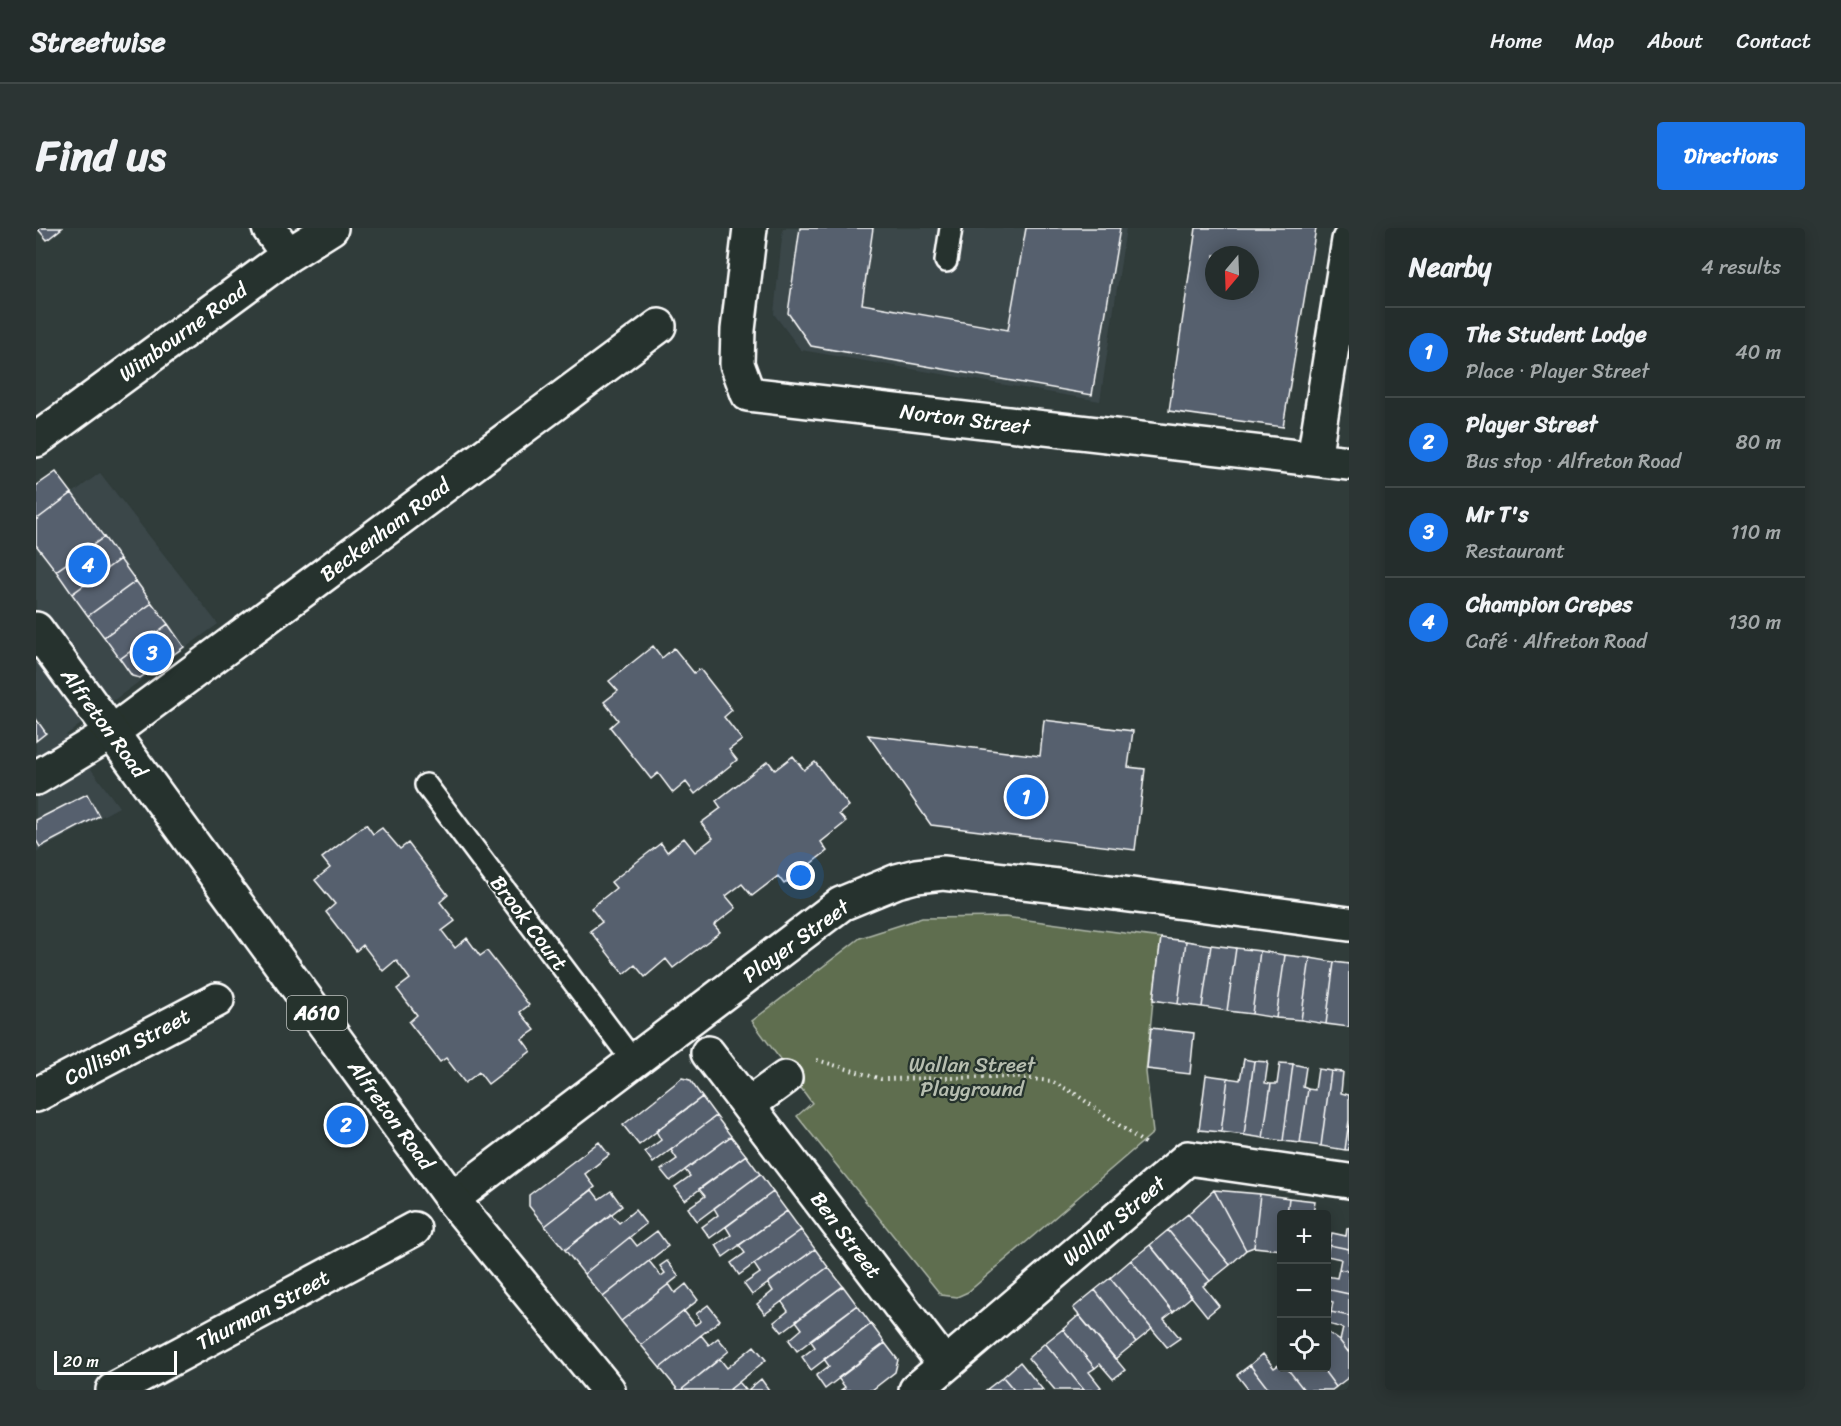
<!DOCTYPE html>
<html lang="en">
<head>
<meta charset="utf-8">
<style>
  :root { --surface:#242d2c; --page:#2c3534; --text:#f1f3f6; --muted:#a3a8a9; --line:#414948; --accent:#1a73e8 }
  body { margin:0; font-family:Sriracha,sans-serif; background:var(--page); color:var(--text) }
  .controls { position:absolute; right:18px; bottom:18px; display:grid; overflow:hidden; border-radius:6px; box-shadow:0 3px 15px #0003 }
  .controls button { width:54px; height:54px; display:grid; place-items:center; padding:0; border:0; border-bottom:2px solid var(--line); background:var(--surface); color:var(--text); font:30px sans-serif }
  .compass { position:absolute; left:1169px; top:18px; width:54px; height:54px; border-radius:50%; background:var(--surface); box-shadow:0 3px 15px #0003; rotate:199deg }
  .scale { position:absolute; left:18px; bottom:15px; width:123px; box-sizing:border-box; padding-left:6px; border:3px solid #fff; border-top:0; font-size:16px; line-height:21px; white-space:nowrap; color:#fff; -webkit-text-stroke:4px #26332d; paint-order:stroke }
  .you { position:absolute; left:765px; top:648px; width:21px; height:21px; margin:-15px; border:4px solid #fff; border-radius:50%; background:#1a73e8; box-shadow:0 0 0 9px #1a73e833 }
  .badge { display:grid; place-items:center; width:39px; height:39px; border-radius:50%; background:var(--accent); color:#fff; font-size:20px; font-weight:700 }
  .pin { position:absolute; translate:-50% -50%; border:3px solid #fff; box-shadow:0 2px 6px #0006 }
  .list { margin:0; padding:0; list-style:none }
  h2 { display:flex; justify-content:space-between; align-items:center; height:78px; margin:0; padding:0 24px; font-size:26px }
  h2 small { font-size:20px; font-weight:400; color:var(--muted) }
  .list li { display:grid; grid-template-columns:39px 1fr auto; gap:18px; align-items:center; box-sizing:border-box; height:90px; padding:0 24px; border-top:2px solid var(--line) }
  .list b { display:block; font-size:22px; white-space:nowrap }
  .list p { margin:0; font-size:20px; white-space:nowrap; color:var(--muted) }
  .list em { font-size:20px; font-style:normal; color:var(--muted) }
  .icon { flex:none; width:33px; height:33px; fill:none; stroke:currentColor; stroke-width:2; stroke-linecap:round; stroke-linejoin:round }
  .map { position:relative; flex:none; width:1313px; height:1162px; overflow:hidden; border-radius:6px }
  header { display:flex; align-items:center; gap:36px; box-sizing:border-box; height:84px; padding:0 30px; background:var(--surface); border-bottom:2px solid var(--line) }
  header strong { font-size:28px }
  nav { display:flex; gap:33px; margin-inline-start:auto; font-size:21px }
  .intro { display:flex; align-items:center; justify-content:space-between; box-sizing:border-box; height:144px; padding:0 36px }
  h1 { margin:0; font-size:42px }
  .button { padding:15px 27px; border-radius:6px; background:var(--accent); color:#fff; font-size:21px; font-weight:700 }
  main { display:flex; gap:36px; padding:0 36px }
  aside { flex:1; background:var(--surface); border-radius:6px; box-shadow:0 3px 15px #0003 }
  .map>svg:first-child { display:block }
</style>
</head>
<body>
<header>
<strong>Streetwise</strong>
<nav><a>Home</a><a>Map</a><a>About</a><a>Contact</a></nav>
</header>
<div class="intro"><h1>Find us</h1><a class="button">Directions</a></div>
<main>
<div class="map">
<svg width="1313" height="1162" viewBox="0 0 1313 1162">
  <rect width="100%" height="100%" fill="#303c3a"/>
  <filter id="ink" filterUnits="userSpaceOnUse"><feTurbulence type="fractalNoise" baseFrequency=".0167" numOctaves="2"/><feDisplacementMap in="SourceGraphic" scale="12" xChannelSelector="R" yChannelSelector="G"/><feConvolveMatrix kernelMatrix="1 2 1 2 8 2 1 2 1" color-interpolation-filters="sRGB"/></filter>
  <g filter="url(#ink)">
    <path fill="#3b474a" d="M747,0h343l-26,173 -299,-51 -27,-36z
      M64,245l118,151 -152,111 53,72 -83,45v-332z"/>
    <path fill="#5e6e50" stroke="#aeb6a8" stroke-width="1.5" d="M969,689l156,21 -8,62 -7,72 7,61 -185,159 -11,5 -16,-2 -144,-179 15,-13 -60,-82 108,-83 62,-20z"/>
    <path fill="#56606e" stroke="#fff" stroke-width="1.5" fill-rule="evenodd" d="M1,0h25l-15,12z
      M764,0h73l-11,76 146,26 18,-102h94l-28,167 -281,-49 -23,-33z
      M1160,0h120l-33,199 -114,-16zM1178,27h36v36h-36z
      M20,244l16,21 -36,27v-34z
      M36,265l32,44 -48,34 -20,-26v-25z
      M68,309l16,22 -48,35 -16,-23z
      M84,331l16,22 -48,35 -16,-22z
      M100,353l16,22 -48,34 -16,-21z
      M116,375l16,21 -48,35 -16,-22z
      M132,396l16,23 -44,31 -8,-2 -12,-17z
      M617,418l9,12 12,-10 20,25 6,-4 32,41 -8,7 18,23 -13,10 8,10 -42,34 -9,-12 -13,11 -15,-20 -7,6 -41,-52 8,-7 -14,-18 14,-11 -9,-10z
      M0,491l10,14 -10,8z
      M1008,492l89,11 -5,36 17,2 -10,81 -204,-25 -63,-90 172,21z
      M757,528l11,14 11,-8 34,44 -10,8 7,8 -25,20 6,9 -43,33 -6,-8 -26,20 -10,-12 -16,12 10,12 -22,17 6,7 -47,36 -7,-9 -21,18 -10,-12 -11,9 -34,-43 12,-9 -11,-14 25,-20 -5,-6 50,-39 6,9 17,-14 11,14 18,-14 -12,-15 20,-15 -5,-7 52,-40 7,9z
      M51,566l12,22 -59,31 -4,-7v-20z
      M330,596l7,10 9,-6 18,21 8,-6 40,52 -8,7 15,19 -13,10 13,17 12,-10 13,18 7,-5 42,54 -9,7 15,18 -13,9 9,12 -43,33 -9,-12 -14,11 -19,-25 -6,4 -31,-40 8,-7 -20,-26 13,-10 -14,-19 -13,11 -20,-26 -7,6 -30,-39 9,-8 -20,-24 15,-12 -8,-10z
      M1125,710l25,3 -8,63 -25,-4z
      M1150,713l25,4 -9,62 -24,-3z
      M1175,717l25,3 -9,63 -25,-4z
      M1200,720l24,3 -8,63 -25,-3z
      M1224,723l25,4 -9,63 -24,-4z
      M1249,727l25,3 -9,62 -25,-2z
      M1274,730l24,4 -8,62 -25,-4z
      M1298,734l15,2v63l-23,-3z
      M1115,800l43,5 -4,41 -43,-5z
      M1208,831l10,2 -10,74 -23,-3 7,-54 12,2z
      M1218,833l14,1 -3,21 6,1 -8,54 -19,-3z
      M1244,835l13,1 -10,77 -20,-3 8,-54h6z
      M1257,836l13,3 -3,20 5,2 -8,54 -17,-2z
      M1282,841l13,2 -10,75 -21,-3 8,-54 7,1z
      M1295,843l12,1 -2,21 8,2v25l-4,30 -24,-4z
      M1170,847l22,3 -7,54 -22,-2z
      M646,850l8,2 12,17 -63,48 -16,-20z
      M666,869l14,19 -63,47 -8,-11 16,-12 -5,-9z
      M680,888l15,20 -61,45 -9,-11 16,-11 -6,-9z
      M1313,892v30h-4z
      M695,908l15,19 -61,45 -10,-13 15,-11 -5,-6z
      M563,914l10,13 -24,19 10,13 -50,39 -16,-20v-11z
      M710,927l14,19 -63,47 -9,-13 17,-12 -6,-7z
      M724,946l13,18 -63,46 -8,-11 16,-12 -4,-7z
      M556,962l7,9 12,-8 11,15 -57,44 -20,-24z
      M1178,962l46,4 -6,53 -8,3z
      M1178,962l32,60 -16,15 -42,-51z
      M737,964l14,19 -64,46 -7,-12 15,-10 -5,-8z
      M1224,966l29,4 -2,16h-5v36l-28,-3z
      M1253,970l26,3 -2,13h-26z
      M599,982l11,14 -62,50 -19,-24 46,-36 8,9z
      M751,983l14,19 -62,45 -8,-12 14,-10 -6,-8z
      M1152,986l42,51 -20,16 -42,-51z
      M1311,1000h2v21l-20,-4 3,-12 14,3z
      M765,1002l14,19 -63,46 -8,-11 16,-11 -6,-9z
      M1132,1002l42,51 -7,5 16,20 -12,10 -57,-71z
      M621,1003l11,15 -65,51 -19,-23 46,-37 7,9z
      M1114,1017l42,51 -19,16 -42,-52z
      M1293,1017l20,4v22l-10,-2 2,-10 -14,-3z
      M779,1021l13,18 -63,47 -8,-10 16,-13 -5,-8z
      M1095,1032l42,52 -9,7 16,19 -13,9 -57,-69z
      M613,1033l12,15 4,-3 -5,-7 7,-5 12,15 -58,45 -18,-24z
      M792,1039l15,19 -61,46 -8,-10 14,-11 -6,-9z
      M1303,1041l10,2v23l-23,-5v-13l11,2z
      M1074,1050l42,51 -16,13 -41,-52z
      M633,1056l6,9 11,-9 12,16 -57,45 -20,-24z
      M807,1058l14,19 -60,46 -8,-11 13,-11 -6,-8z
      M1290,1061l23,5v22l-18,-4 2,-10 -7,-2z
      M1059,1062l41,52 -21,17 -42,-51z
      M672,1077l12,15 -60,48 -19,-23 43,-34 11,14 6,-4 -5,-7z
      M821,1077l14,19 -60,46 -9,-13 13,-10 -5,-7z
      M1295,1084l18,4v37l-9,-12 3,-13 -15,-4z
      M1043,1087l46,55 -12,9 -13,-15 -5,4 -32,-39z
      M835,1096l14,19 -60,46 -9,-13 13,-10 -5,-7z
      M1027,1101l32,39 -6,4 12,15 -4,3h-13l-39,-47z
      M1290,1103l14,10 9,12v24l-13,10 -14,-19h4z
      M665,1107l8,10 9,-7 11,13 -48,39h-3l-18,-22z
      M849,1115l13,17 -3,12 -23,18h-31l4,-3 -7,-9z
      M1009,1115l39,47h-29l-27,-32z
      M718,1118l12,14 -37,30h-48l39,-31 7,9z
      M1227,1126l11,14 8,-5v5h5l17,22h-35l-19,-25z
      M984,1134l23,28h-29l-11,-13z
      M1214,1137l19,25h-23l2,-1 -11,-14z
      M1251,1140h35l14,19 -4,3h-28z
      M967,1149l11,13h-28z
      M725,1151l8,11h-21z
      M703,1154l7,8h-17z"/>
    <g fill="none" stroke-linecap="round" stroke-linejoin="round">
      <defs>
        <path id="service" d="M910,33l5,-33
          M390,557l207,276"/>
        <path id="minor" d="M233,0l19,27
          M714,0l-12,102 -1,34 11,30 601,69
          M0,212l252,-185 43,-27
          M1278,231l35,-219
          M0,550l75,-45 548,-407
          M672,825l237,312
          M0,867l181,-95
          M712,877l37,-27
          M416,971l389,-295 56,-23 19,-5 27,-3 150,17 256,34
          M77,1162l301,-161
          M880,1162l272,-232 161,23"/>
        <path id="primary" d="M0,401l416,570 156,191"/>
      </defs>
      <use href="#service" stroke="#fff" stroke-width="26"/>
      <use href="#minor" stroke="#fff" stroke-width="38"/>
      <use href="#primary" stroke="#fff" stroke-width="38"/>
      <path stroke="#fff" stroke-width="4" stroke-dasharray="1.5 4.5" stroke-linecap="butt" d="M781,832l64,19 132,-2 38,4 23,12 73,52"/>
      <use href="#service" stroke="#26332d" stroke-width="21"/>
      <use href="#minor" stroke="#26332d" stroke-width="33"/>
      <use href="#primary" stroke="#26332d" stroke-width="33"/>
    </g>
  </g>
  <g text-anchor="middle" stroke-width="4.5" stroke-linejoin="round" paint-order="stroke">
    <rect fill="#26332d" stroke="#bec2c0" stroke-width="1.5" x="251" y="768" width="60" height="34" rx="4.5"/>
    <g font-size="20" font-weight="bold" fill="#fff">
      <text x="281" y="792">A610</text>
    </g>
    <g font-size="21" fill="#fff" stroke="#26332d">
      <text transform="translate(147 104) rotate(-36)" y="7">Wimbourne Road</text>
      <text transform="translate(929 191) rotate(7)" y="7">Norton Street</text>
      <text transform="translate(349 302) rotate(-37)" y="7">Beckenham Road</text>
      <text transform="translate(68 495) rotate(54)" y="7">Alfreton Road</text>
      <text transform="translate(493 695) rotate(53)" y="7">Brook Court</text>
      <text transform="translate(760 713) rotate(-36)" y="7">Player Street</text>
      <text transform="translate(91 819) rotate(-28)" y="7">Collison Street</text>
      <text transform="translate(355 887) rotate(54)" y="7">Alfreton Road</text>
      <text transform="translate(1078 993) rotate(-40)" y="7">Wallan Street</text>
      <text transform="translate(810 1007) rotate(53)" y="7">Ben Street</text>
      <text transform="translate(227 1082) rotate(-28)" y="7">Thurman Street</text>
    </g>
    <g font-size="21" fill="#b7beb0" stroke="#26332d">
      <text x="936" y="844">Wallan Street<tspan x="936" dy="24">Playground</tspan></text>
    </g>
  </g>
</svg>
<div class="controls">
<button>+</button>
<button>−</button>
<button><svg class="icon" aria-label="locate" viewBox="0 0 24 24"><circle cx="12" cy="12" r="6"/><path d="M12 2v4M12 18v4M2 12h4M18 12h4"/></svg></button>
</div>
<svg class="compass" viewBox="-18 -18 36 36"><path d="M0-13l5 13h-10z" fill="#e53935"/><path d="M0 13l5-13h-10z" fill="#a3a8a9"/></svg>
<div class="scale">20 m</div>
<div class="you"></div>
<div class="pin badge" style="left:990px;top:569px">1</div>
<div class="pin badge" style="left:310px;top:897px">2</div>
<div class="pin badge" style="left:116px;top:425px">3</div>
<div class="pin badge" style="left:52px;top:337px">4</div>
</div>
<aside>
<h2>Nearby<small>4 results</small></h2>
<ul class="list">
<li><span class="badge">1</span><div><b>The Student Lodge</b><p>Place · Player Street</p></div><em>40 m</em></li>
<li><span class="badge">2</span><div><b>Player Street</b><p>Bus stop · Alfreton Road</p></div><em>80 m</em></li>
<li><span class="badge">3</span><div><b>Mr T's</b><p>Restaurant</p></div><em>110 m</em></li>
<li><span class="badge">4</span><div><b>Champion Crepes</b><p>Café · Alfreton Road</p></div><em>130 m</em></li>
</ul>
</aside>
</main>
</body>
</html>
